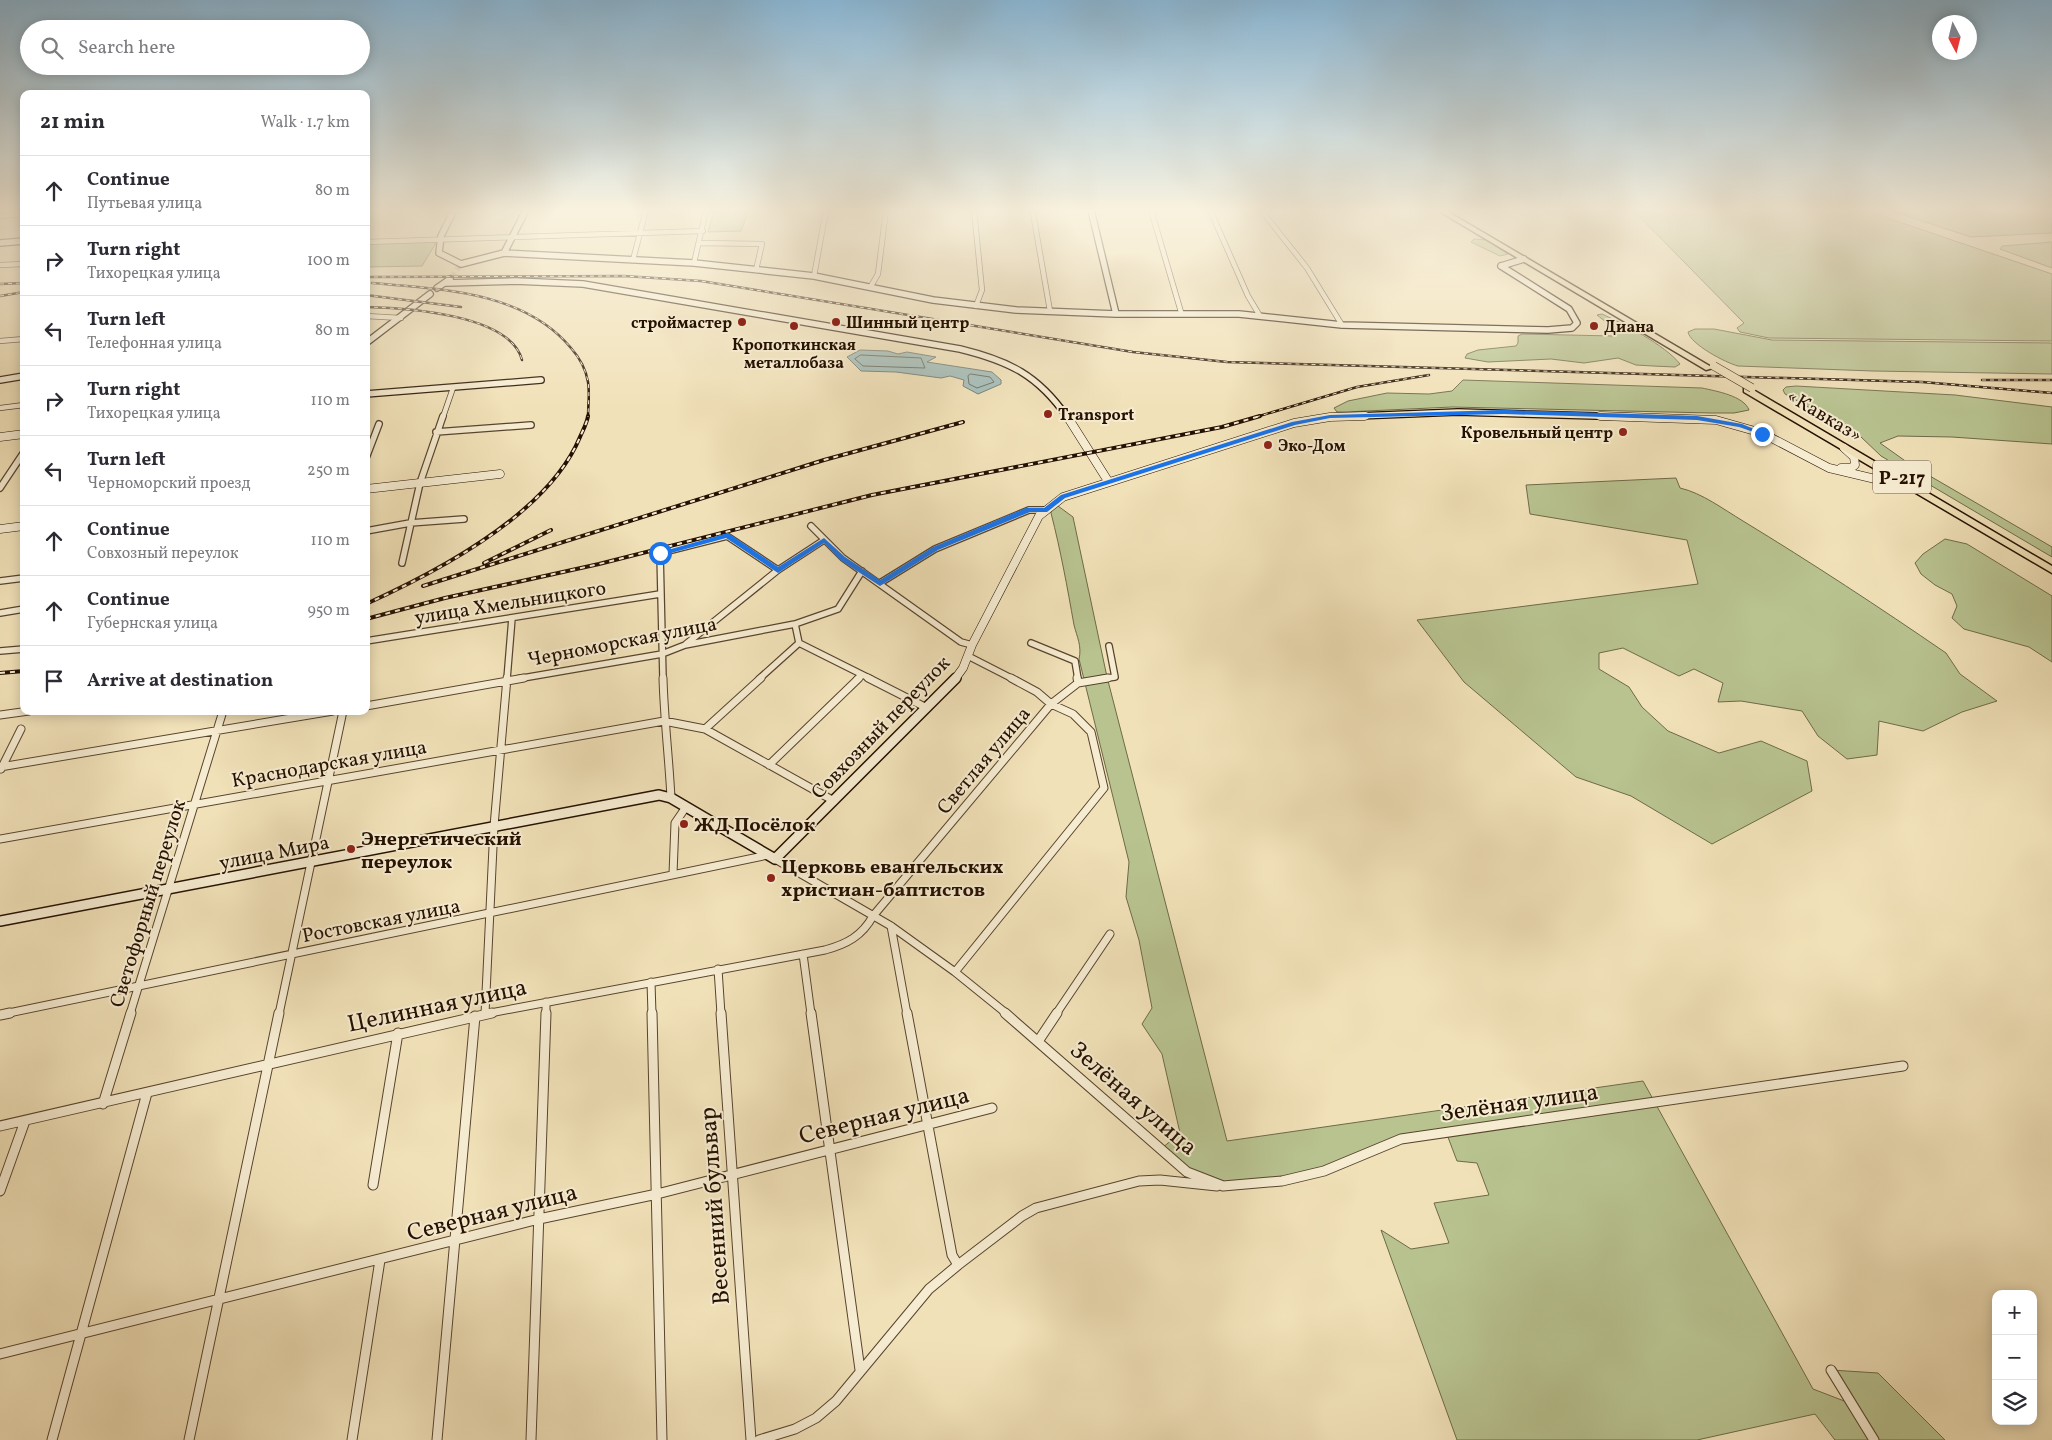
<!DOCTYPE html>
<html lang="en">
<head>
<meta charset="utf-8">
<style>
  :root { --surface:#fff; --page:#f2f2f3; --text:#2b2b33; --muted:#7c7c81; --line:#e1e1e2 }
  body { margin:0; font-family:Vollkorn,serif; background:var(--page); color:var(--text) }
  .controls { position:absolute; right:15px; bottom:15px; display:grid; overflow:hidden; border-radius:10px; box-shadow:0 2px 12px #0003 }
  .controls button { width:45px; height:45px; display:grid; place-items:center; padding:0; border:0; border-bottom:1px solid var(--line); background:var(--surface); color:var(--text); font:25px sans-serif }
  .compass { position:absolute; left:1932px; top:15px; width:45px; height:45px; border-radius:50%; background:var(--surface); box-shadow:0 2px 12px #0003; rotate:173deg }
  .stop { position:absolute; width:15px; height:15px; margin:-11px; border:4px solid #1a73e8; border-radius:50%; background:#fff }
  .stop.end { background:#1a73e8; border-color:#fff; box-shadow:0 1px 5px #0008 }
  .list { margin:0; padding:0; list-style:none }
  h2 { display:flex; justify-content:space-between; align-items:center; height:65px; margin:0; padding:0 20px; font-size:21px }
  h2 small { font-size:16px; font-weight:400; color:var(--muted) }
  .list li { display:grid; grid-template-columns:32px 1fr auto; gap:15px; align-items:center; box-sizing:border-box; height:70px; padding:0 20px; border-top:1px solid var(--line) }
  .list b { display:block; font-size:19px; white-space:nowrap }
  .list p { margin:0; font-size:16px; white-space:nowrap; color:var(--muted) }
  .list em { font-size:16px; font-style:normal; color:var(--muted) }
  .icon { flex:none; width:28px; height:28px; fill:none; stroke:currentColor; stroke-width:2; stroke-linecap:round; stroke-linejoin:round }
  .map { position:relative; flex:none; width:2052px; height:1440px; overflow:hidden }
  .search { position:absolute; background:var(--surface); box-shadow:0 2px 12px #0003; left:20px; top:20px; width:350px; height:55px; display:flex; align-items:center; gap:12px; box-sizing:border-box; padding:0 18px; border-radius:28px; color:var(--muted); font-size:19px }
  .panel { position:absolute; background:var(--surface); box-shadow:0 2px 12px #0003; left:20px; top:90px; width:350px; height:625px; border-radius:10px }
  .map>svg:first-child { display:block }
</style>
</head>
<body>
<div class="map">
<svg width="2052" height="1440" viewBox="0 0 2052 1440">
  <rect width="100%" height="100%" fill="#f1e1b8"/>
  <filter id="stains"><feTurbulence type="fractalNoise" baseFrequency=".004" numOctaves="4"/><feColorMatrix values="0 0 0 0 .2 0 0 0 0 .09 0 0 0 0 .02 0 0 0 .5 -.17"/></filter>
  <radialGradient id="worn" r=".72"><stop offset=".6" stop-color="#630" stop-opacity="0"/><stop offset="1" stop-color="#630" stop-opacity=".3"/></radialGradient>
  <path fill="#b8c390" stroke="#6e6a48" d="M714,210h29l4,5 -6,16 -33,1z
    M1633,210h231l188,64v67l-283,-3 -29,-6 -3,-4 7,-5z
    M1889,210h163v23l-81,4z
    M1474,239l12,1 22,14 -8,2 -29,-14z
    M430,242l6,1 -14,23 -56,1v-24z
    M2052,242v26l-52,-19 2,-3z
    M1602,314c22,10 63,31 78,50l-5,3 -22,-1 -17,-1 -18,-7 -34,5 -33,-4 -63,3 -23,-4 2,-4 11,-4 38,-4 2,-3v-7l4,-2 91,2 2,-3 -4,-7 -14,-11z
    M1695,329h19l58,11 280,3v31l-179,-3 -135,-5c-12,-3 -48,-22 -50,-34z
    M1463,380l239,8c14,3 42,8 47,22l-15,3h-23l-259,-6 -107,5h-8l-3,-4 14,-7 39,-8 42,1 23,-3z
    M1796,386l159,9 97,12v37l-100,-7 -54,-1 -18,7 31,22 141,82v10l-149,-88 -22,-13 -21,-20 -75,-42 -2,-4 3,-3z
    M1676,478l4,10c22,5 43,21 63,33 69,42 136,86 203,132l14,21 37,27 -35,11 -39,19 -44,-10 -2,34 -30,4 -29,-23 -16,-25 -61,-10 -23,1 5,-19 -29,-14 -15,7 -56,-28 -24,5v16l30,18 13,20 26,24 51,22 42,-12 46,20 5,30 -100,53 -81,-48 -55,-19 -112,-95 -47,-62 281,-36 -11,-44 -157,-26 -4,-29z
    M1058,506l15,11 34,160 120,464 416,-60 170,308 39,15 -21,-34 47,3 67,67h-110l-20,-26 -118,26h-240l-76,-210 30,19 38,-6 -15,-40 55,-8 -12,-32 -20,-2 -11,-29 -45,7 -77,32 -101,15 -36,-14 -26,-23 19,-16 -18,-79 -20,-30 10,-16 -13,-68 -13,-43 3,-35 -50,-203c3,-13 -2,-22 -5,-34 -7,-39 -13,-73 -23,-112l1,-4z
    M1945,539l22,5 85,52v66l-23,-15 -65,-18 -12,-11 5,-12 -5,-12 -17,-9 -14,-11 -6,-11 8,-9z"/>
  <path fill="#9ebbb9" stroke="#6e776f" d="M860,350l28,1 10,3 9,-2 29,5 -9,5 65,10 9,8v4l-23,10 -15,-8 1,-6 -14,-4 -9,2 -45,-6 -35,-1 -14,-14z"/>
  <g fill="none" stroke-linecap="round" stroke-linejoin="round">
    <path stroke="#62665c" stroke-width="1" d="M861,355l60,3 4,10 -62,-2 -8,-7z
      M971,374l19,3 4,5 -17,6 -8,-4 -1,-8z"/>
    <path stroke="#d2c29c" stroke-width="5.5" stroke-dasharray="5.5 3" stroke-linecap="butt" d="M452,277l8,-12"/>
    <defs>
      <path id="street-far3" d="M974,210l8,80 -6,16
        M1151,210l30,102
        M1210,210l38,86 12,20
        M1261,210l46,58 35,57
        M1033,213l17,98
        M0,216l24,-2
        M366,242l337,-11
        M700,243l62,1 -6,26
        M633,260l13,-50
        M694,263l12,-53
        M0,265l24,-1
        M814,276l12,-66
        M871,286l7,-12 8,-64
        M366,316l35,2
        M0,341l24,-2
        M0,408l24,-3
        M443,417l10,-29"/>
      <path id="street-far2" d="M436,432l95,-7
        M366,458l13,-34
        M0,488l24,-36
        M811,526l32,32 118,84 11,3
        M366,531l44,-8 54,-4
        M402,563l18,-80 23,-67
        M0,581l24,-3
        M880,583l55,-34 94,-39h16
        M0,613l24,-4
        M795,624l4,19 72,36
        M366,641l294,-47
        M1031,643l44,18 3,18
        M686,644l92,-74 46,-30
        M0,651l24,-2
        M968,656l45,23
        M507,679l5,-61
        M517,679l145,-25 23,-9 110,-21 43,-15 24,-38
        M663,679l-3,-126 67,-17 51,34
        M759,679l40,-36
        M857,679l5,-4
        M1100,679l15,-2 -6,-31"/>
      <path id="street-far1" d="M663,678c1,40 6,80 8,120
        M868,678l59,30
        M1078,683l30,-5
        M366,706l158,-28
        M0,715l29,-4
        M705,729l56,-51
        M769,765l90,-87
        M0,767l333,-56
        M1,769l20,-40
        M0,839l664,-118 41,8 129,72
        M775,859l116,67 64,46 52,42
        M673,874l2,-51 11,-16
        M891,926l16,88
        M803,954l8,60
        M718,969l3,45
        M955,972l149,-184 -13,-56 -18,-18 -22,-10 -14,-12 -26,-14
        M651,982l1,32
        M4,1014l764,-159
        M130,1014l93,-303
        M279,1014l64,-303
        M485,1014l9,-188 13,-148
        M485,1014l340,-64c22,-6 37,-14 48,-34l178,-212 27,-21 -1,-5
        M546,1014v-12
        M1056,1014l54,-80"/>
      <path id="street" d="M652,1013l10,427
        M721,1013l30,427
        M811,1013l49,357
        M1005,1013l182,159 36,14 59,-5 42,-10 77,-32 502,-73
        M0,1015l10,-2
        M1039,1040l18,-27
        M103,1104l28,-91
        M0,1126l492,-113
        M373,1185l25,-152
        M0,1191l25,-70
        M958,1265l64,-49 14,-8 103,-27 21,-1 57,6
        M0,1354l539,-135 118,-25 335,-86
        M1831,1370l43,70
        M52,1440l95,-347
        M189,1440l90,-427
        M352,1440l28,-180
        M437,1440l38,-424
        M531,1440l15,-427
        M759,1440l36,-11 21,-11 20,-17 93,-112 29,-24 -6,-10 -45,-242"/>
      <path id="secondary-far2" d="M454,210l-13,26 -2,17 22,11
        M1091,210l25,104
        M0,243l24,-2
        M504,253l22,-43
        M461,264l43,-11 190,10 120,13 119,24 83,10 100,4h123l103,11 206,5 24,-2 5,-5 -8,-14 -68,-43
        M1501,266l23,-7
        M446,283l69,-2 68,3 377,65c49,12 78,26 107,68
        M437,288l13,-9
        M366,343l64,-49
        M0,380l24,-4
        M366,394l175,-14
        M1333,417l125,-5 175,5"/>
      <path id="secondary-far1" d="M1067,416l41,65
        M1600,416l116,4 46,13 67,35 84,20
        M0,437l24,-3
        M1841,468h10l4,-3 -1,-8 -10,-9
        M366,489l134,-15
        M0,529l24,-3
        M955,679l8,-11 9,-23 67,-129 24,-19 231,-74 36,-6 35,-1"/>
      <path id="secondary" d="M0,921l659,-126 12,3 104,61 181,-181"/>
      <path id="highway" d="M1437,210h8l268,158 -7,2z
        M1744,388h6l302,178v7l-308,-181z"/>
    </defs>
    <use href="#street-far3" stroke="#58442e" stroke-width="6"/>
    <use href="#street-far2" stroke="#58442e" stroke-width="8"/>
    <use href="#street-far1" stroke="#58442e" stroke-width="9"/>
    <use href="#street" stroke="#58442e" stroke-width="11"/>
    <use href="#secondary-far2" stroke="#251000" stroke-width="8"/>
    <use href="#secondary-far1" stroke="#251000" stroke-width="9"/>
    <use href="#secondary" stroke="#251000" stroke-width="12"/>
    <use href="#highway" stroke="#251000" stroke-width="3"/>
    <use href="#street-far3" stroke="#f6ecd1" stroke-width="4.5"/>
    <use href="#street-far2" stroke="#f6ecd1" stroke-width="5.5"/>
    <use href="#street-far1" stroke="#f6ecd1" stroke-width="7"/>
    <use href="#street" stroke="#f6ecd1" stroke-width="9"/>
    <use href="#secondary-far2" stroke="#f6ecd1" stroke-width="5.5"/>
    <use href="#secondary-far1" stroke="#f6ecd1" stroke-width="8"/>
    <use href="#secondary" stroke="#f6ecd1" stroke-width="9"/>
    <use href="#highway" fill="#f1e1b8" fill-rule="evenodd"/>
    <defs>
      <path id="rail-far1" d="M366,277l258,-1 77,5 432,71 94,10 695,20 130,11
        M372,283c68,6 152,8 199,65 8,9 15,22 17,34 2,11 0,24 0,35
        M0,284l24,-1
        M366,295l95,12
        M0,296l24,-4
        M366,307c40,1 144,7 156,53
        M1982,380h70
        M1256,417l101,-30 72,-12"/>
      <path id="rail" d="M484,563l67,-33
        M423,586l401,-126 139,-38
        M366,604c73,-33 182,-90 214,-167 3,-7 7,-14 8,-21
        M366,619l79,-21 154,-34 273,-69 350,-68 38,-11
        M0,673l24,-2"/>
    </defs>
    <use href="#rail-far1" stroke="#251000" stroke-width="2.5"/>
    <use href="#rail" stroke="#251000" stroke-width="4"/>
    <use href="#rail-far1" stroke="#f6ecd1" stroke-width="1" stroke-dasharray="4" stroke-linecap="butt"/>
    <use href="#rail" stroke="#f6ecd1" stroke-width="2" stroke-dasharray="5" stroke-linecap="butt"/>
    <defs>
      <path id="highway-bridge" d="M1714,366l38,22"/>
    </defs>
    <use href="#highway-bridge" stroke="#251000" stroke-width="9" stroke-linecap="butt"/>
    <use href="#highway-bridge" stroke="#f1e1b8" stroke-width="8"/>
  </g>
  <linearGradient id="sky" x2="0" y2="1"><stop stop-color="#8ab7d5"/><stop offset="0.51" stop-color="#f9f2df"/><stop offset="1" stop-color="#f9f2df" stop-opacity="0"/></linearGradient>
  <rect width="2052" height="412" fill="url(#sky)"/>
  <path fill="#1a73e8" d="M1504,410l193,6 45,8 24,10 -4,1 -23,-8 -42,-7 -193,-6 -174,4 -35,7 -230,73 -18,14h-17l-92,38 -58,36 -40,-26 -16,-17 -46,30 -52,-35 -66,18 -3,-3 71,-20 50,34 46,-29 21,19 35,23 53,-33 93,-39h18l17,-13 231,-73 38,-7z"/>
  <g fill="#8f2418" stroke="#f6ecd1" stroke-width="2">
    <circle cx="742" cy="322" r="5"/>
    <circle cx="836" cy="322" r="5"/>
    <circle cx="794" cy="326" r="5"/>
    <circle cx="1594" cy="326" r="5"/>
    <circle cx="1048" cy="414" r="5"/>
    <circle cx="1623" cy="432" r="5"/>
    <circle cx="1268" cy="445" r="5"/>
    <circle cx="684" cy="824" r="5"/>
    <circle cx="351" cy="849" r="5"/>
    <circle cx="771" cy="878" r="5"/>
  </g>
  <g text-anchor="middle" stroke-width="4" stroke-linejoin="round" paint-order="stroke">
    <g font-size="16" font-weight="bold" fill="#251000" stroke="#f6ecd1" text-anchor="start">
      <text x="732" y="328" text-anchor="end">строймастер</text>
      <text x="846" y="328">Шинный центр</text>
      <text x="1604" y="332">Диана</text>
      <text x="794" y="350" text-anchor="middle">Кропоткинская<tspan x="794" dy="18">металлобаза</tspan></text>
      <text x="1058" y="420">Transport</text>
      <text x="1613" y="438" text-anchor="end">Кровельный центр</text>
      <text x="1278" y="451">Эко-Дом</text>
    </g>
    <rect fill="#f6ecd1" stroke="#64523f" stroke-width="1" x="1873" y="460.5" width="58" height="33" rx="4"/>
    <g font-size="19" font-weight="bold" fill="#251000">
      <text x="1902" y="484">Р-217</text>
    </g>
    <g font-size="20" fill="#251000" stroke="#f6ecd1">
      <text transform="translate(1825 415) rotate(31)" y="7">«Кавказ»</text>
      <text transform="translate(510 602) rotate(-9)" y="7">улица Хмельницкого</text>
      <text transform="translate(622 641) rotate(-11)" y="7">Черноморская улица</text>
      <text transform="translate(880 727) rotate(-46)" y="7">Совхозный переулок</text>
      <text transform="translate(983 760) rotate(-50)" y="7">Светлая улица</text>
      <text transform="translate(329 763) rotate(-10)" y="7">Краснодарская улица</text>
      <text transform="translate(274 852) rotate(-11)" y="7">улица Мира</text>
      <text transform="translate(147 903) rotate(-73)" y="7">Светофорный переулок</text>
      <text transform="translate(381 920) rotate(-11)" y="7">Ростовская улица</text>
    </g>
    <g font-size="20" font-weight="bold" fill="#251000" stroke="#f6ecd1" text-anchor="start">
      <text x="694" y="831">ЖД Посёлок</text>
      <text x="361" y="845">Энергетический<tspan x="361" dy="23">переулок</tspan></text>
      <text x="781" y="873">Церковь евангельских<tspan x="781" dy="23">христиан-баптистов</tspan></text>
    </g>
    <g font-size="24" fill="#251000" stroke="#f6ecd1">
      <text transform="translate(437 1005) rotate(-12)" y="8">Целинная улица</text>
      <text transform="translate(1134 1098) rotate(41)" y="8">Зелёная улица</text>
      <text transform="translate(1519 1102) rotate(-8)" y="8">Зелёная улица</text>
      <text transform="translate(884 1115) rotate(-14)" y="8">Северная улица</text>
      <text transform="translate(714 1206) rotate(-94)" y="8">Весенний бульвар</text>
      <text transform="translate(492 1212) rotate(-14)" y="8">Северная улица</text>
    </g>
  </g>
  <rect width="100%" height="100%" filter="url(#stains)"/>
  <rect width="100%" height="100%" fill="url(#worn)"/>
</svg>
<div class="controls">
<button>+</button>
<button>−</button>
<button><svg class="icon" aria-label="layers" viewBox="0 0 24 24"><path d="M12 4l9 5-9 5-9-5zM3 14l9 5 9-5"/></svg></button>
</div>
<svg class="compass" viewBox="-18 -18 36 36"><path d="M0-13l5 13h-10z" fill="#e53935"/><path d="M0 13l5-13h-10z" fill="#7c7c81"/></svg>
<div class="stop" style="left:660px;top:553px"></div>
<div class="stop end" style="left:1762px;top:434px"></div>
<div class="search"><svg class="icon" aria-label="search" viewBox="0 0 24 24"><circle cx="10" cy="10" r="6"/><path d="M15 15l6 6"/></svg>Search here</div>
<section class="panel">
<h2>21 min<small>Walk · 1.7 km</small></h2>
<ul class="list">
<li><svg class="icon" aria-label="ahead" viewBox="0 0 24 24"><path d="M12 20V5M6 11l6-6 6 6"/></svg><div><b>Continue</b><p>Путьевая улица</p></div><em>80 m</em></li>
<li><svg class="icon" aria-label="right" viewBox="0 0 24 24"><path d="M7 20v-9h11M14 6l5 5-5 5"/></svg><div><b>Turn right</b><p>Тихорецкая улица</p></div><em>100 m</em></li>
<li><svg class="icon" aria-label="left" viewBox="0 0 24 24"><path d="M17 20v-9H6M10 6l-5 5 5 5"/></svg><div><b>Turn left</b><p>Телефонная улица</p></div><em>80 m</em></li>
<li><svg class="icon" aria-label="right" viewBox="0 0 24 24"><path d="M7 20v-9h11M14 6l5 5-5 5"/></svg><div><b>Turn right</b><p>Тихорецкая улица</p></div><em>110 m</em></li>
<li><svg class="icon" aria-label="left" viewBox="0 0 24 24"><path d="M17 20v-9H6M10 6l-5 5 5 5"/></svg><div><b>Turn left</b><p>Черноморский проезд</p></div><em>250 m</em></li>
<li><svg class="icon" aria-label="ahead" viewBox="0 0 24 24"><path d="M12 20V5M6 11l6-6 6 6"/></svg><div><b>Continue</b><p>Совхозный переулок</p></div><em>110 m</em></li>
<li><svg class="icon" aria-label="ahead" viewBox="0 0 24 24"><path d="M12 20V5M6 11l6-6 6 6"/></svg><div><b>Continue</b><p>Губернская улица</p></div><em>950 m</em></li>
<li><svg class="icon" aria-label="arrive" viewBox="0 0 24 24"><path d="M6 21V4h12l-3 4 3 4H6"/></svg><div><b>Arrive at destination</b></div></li>
</ul>
</section>
</div>
</body>
</html>
